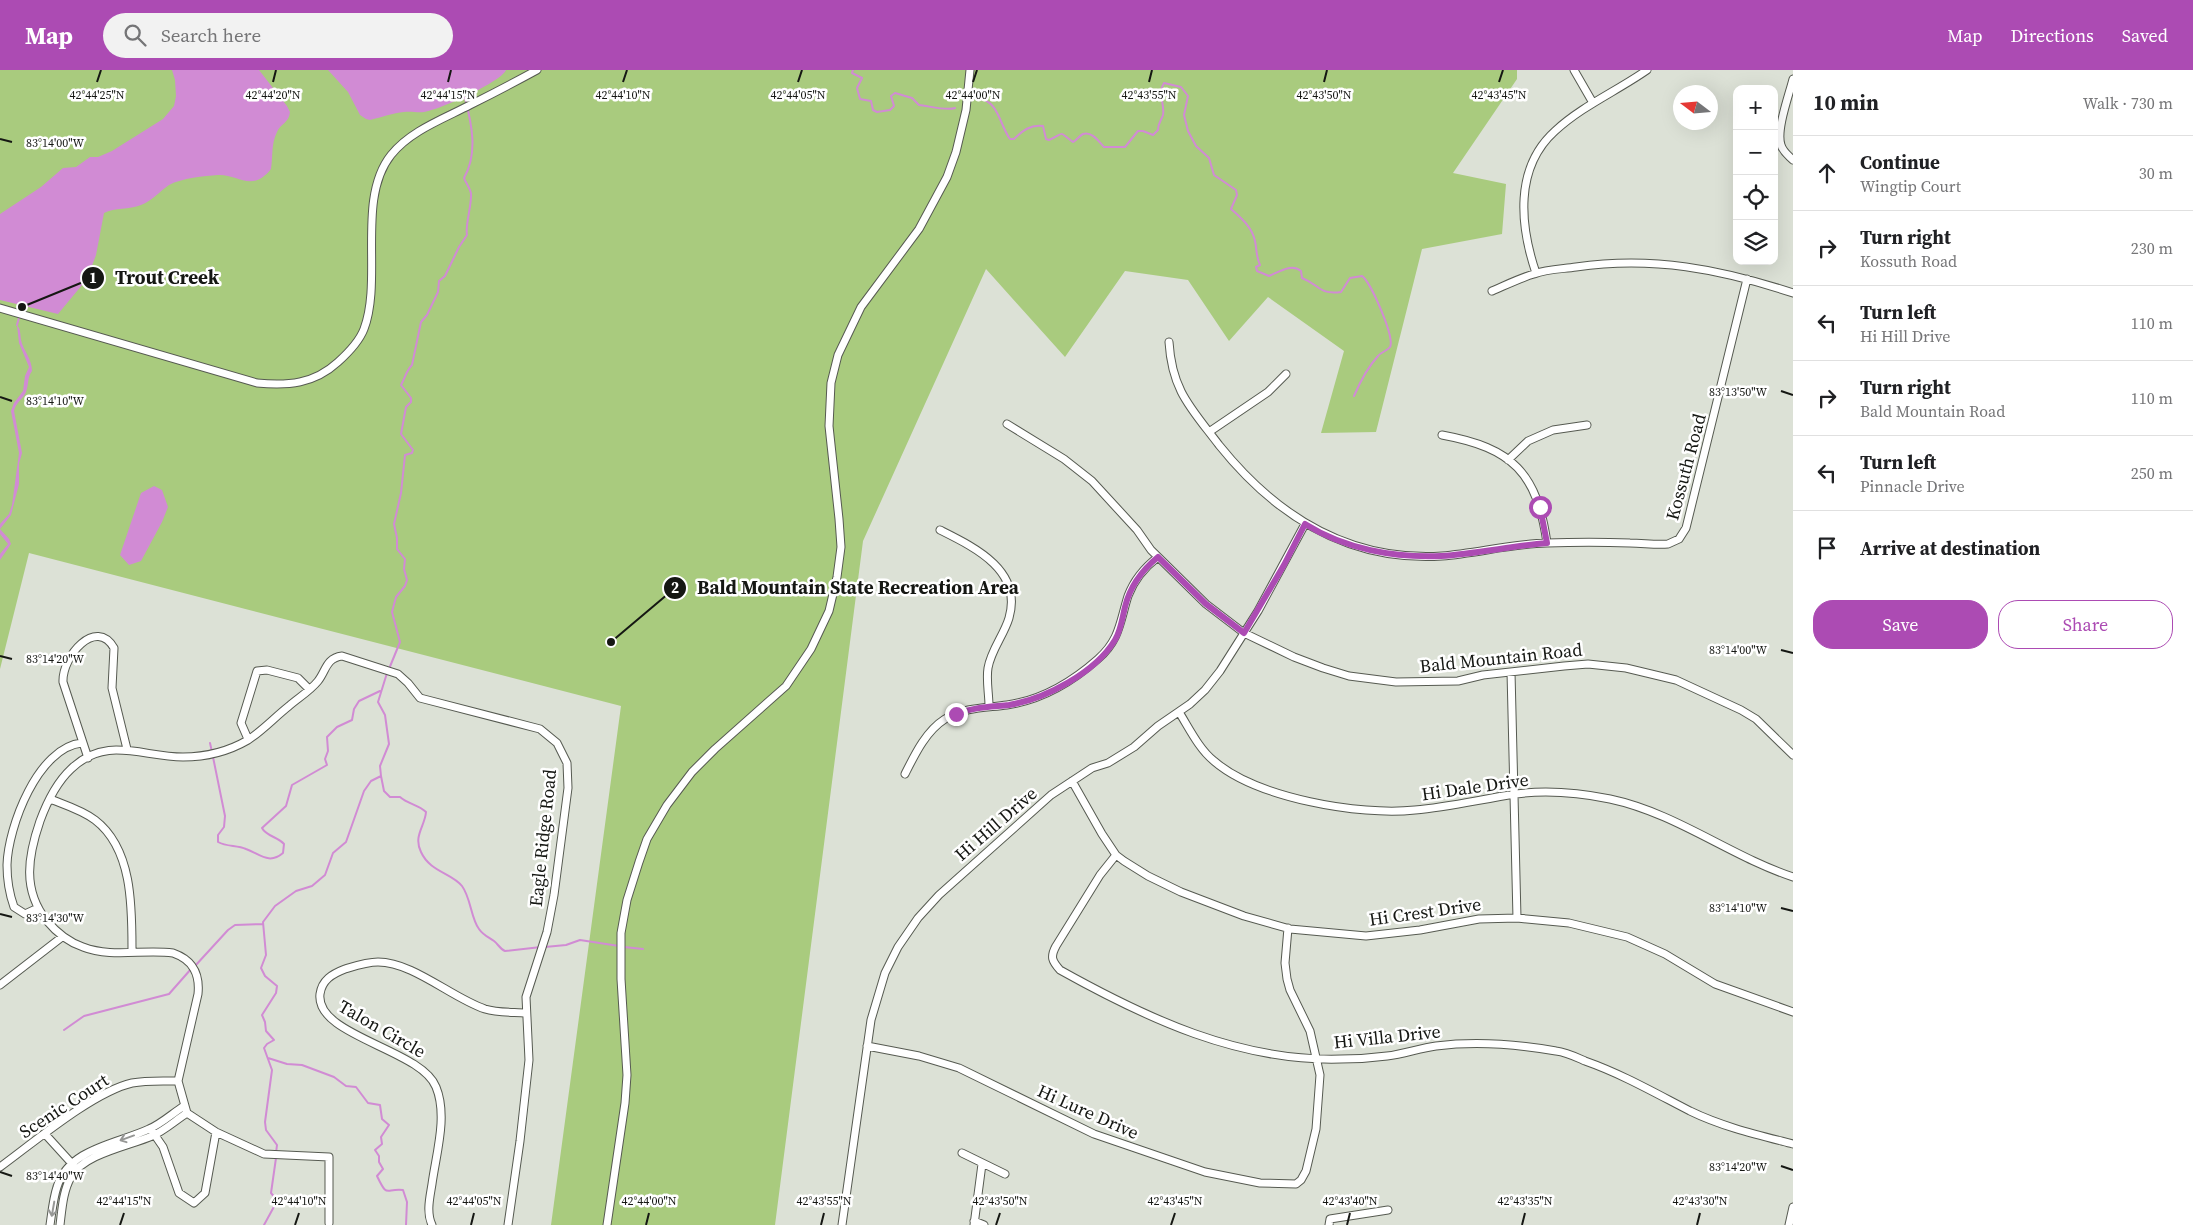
<!DOCTYPE html>
<html lang="en">
<head>
<meta charset="utf-8">
<style>
  :root { --surface:#fff; --page:#f2f2f2; --text:#202124; --muted:#757577; --line:#e0e0e0; --accent:#ac4bb3 }
  body { margin:0; font-family:"Source Serif 4",serif; background:var(--page); color:var(--text) }
  .controls { position:absolute; right:15px; top:15px; display:grid; overflow:hidden; border-radius:10px; box-shadow:0 5px 20px #0002 }
  .controls button { width:45px; height:45px; display:grid; place-items:center; padding:0; border:0; border-bottom:1px solid var(--line); background:var(--surface); color:var(--text); font:25px sans-serif }
  .compass { position:absolute; left:1673px; top:15px; width:45px; height:45px; border-radius:50%; background:var(--surface); box-shadow:0 5px 20px #0002; rotate:286deg }
  .stop { position:absolute; width:15px; height:15px; margin:-11px; border:4px solid #ac4bb3; border-radius:50%; background:#fff }
  .stop.end { background:#ac4bb3; border-color:#fff; box-shadow:0 1px 5px #0008 }
  .list { margin:0; padding:0; list-style:none }
  h2 { display:flex; justify-content:space-between; align-items:center; height:65px; margin:0; padding:0 20px; font-size:21px }
  h2 small { font-size:16px; font-weight:400; color:var(--muted) }
  .list li { display:grid; grid-template-columns:32px 1fr auto; gap:15px; align-items:center; box-sizing:border-box; height:75px; padding:0 20px; border-top:1px solid var(--line) }
  .list b { display:block; font-size:19px; white-space:nowrap }
  .list p { margin:0; font-size:16px; white-space:nowrap; color:var(--muted) }
  .list em { font-size:16px; font-style:normal; color:var(--muted) }
  .actions { display:flex; gap:10px; padding:15px 20px }
  .actions a { flex:1; padding:11px 0; border:1px solid var(--accent); border-radius:20px; text-align:center; font-size:18px; color:var(--accent) }
  .actions .main { background:var(--accent); color:#fff }
  .icon { flex:none; width:28px; height:28px; fill:none; stroke:currentColor; stroke-width:2; stroke-linecap:round; stroke-linejoin:round }
  .map { position:relative; flex:none; width:1793px; height:1155px; overflow:hidden }
  header { display:flex; align-items:center; gap:30px; box-sizing:border-box; height:70px; padding:0 25px; background:var(--accent); color:#fff }
  header strong { font-size:24px }
  nav { display:flex; gap:28px; margin-inline-start:auto; font-size:18px }
  .search { width:350px; height:45px; background:var(--page); display:flex; align-items:center; gap:12px; box-sizing:border-box; padding:0 18px; border-radius:28px; color:var(--muted); font-size:19px }
  main { display:flex }
  aside { flex:1; background:var(--surface) }
  .map>svg:first-child { display:block }
</style>
</head>
<body>
<header>
<strong>Map</strong>
<div class="search"><svg class="icon" aria-label="search" viewBox="0 0 24 24"><circle cx="10" cy="10" r="6"/><path d="M15 15l6 6"/></svg>Search here</div>
<nav><a>Map</a><a>Directions</a><a>Saved</a></nav>
</header>
<main>
<div class="map">
<svg width="1793" height="1155" viewBox="0 0 1793 1155">
  <rect width="100%" height="100%" fill="#dce1d6"/>
  <path fill="#a9cb7e" d="M0,0h1517v9l-64,94 53,11 -4,50 -80,15 -46,183 -55,1 23,-82 -76,-54 -39,44 -41,-61 -63,-9 -60,86 -79,-88 -123,272 -88,684h-224l70,-519 -592,-153 -29,116z"/>
  <path fill="#d18bd4" d="M172,0h87l28,36 3,6c-1,11 -10,12 -13,20 -6,12 -4,24 -6,37 -19,24 -33,5 -53,6 -14,1 -36,3 -49,10 -9,6 -17,16 -28,20 -12,5 -26,2 -37,8l-8,42 -9,24 -29,35 -58,-14v-86l41,-27 22,-19 13,-1 14,-10h8l14,-6 51,-32 11,-13 2,-10 -1,-16z
    M328,0h178c-5,12 -67,40 -82,42 -6,1 -13,-1 -20,0 -11,1 -22,5 -34,8l-4,-1 -6,-4 -12,-23z
    M17,255c4,5 3,9 4,15 2,10 11,19 11,31 -5,7 -3,13 -6,21 -3,7 -10,10 -12,19l8,42 -3,11v20l-8,31 -11,14 9,10 2,5 -11,16v-6l8,-10 -8,-10v-10l9,-10 3,-9 7,-52 -8,-42 3,-8 9,-12 2,-15 4,-9 -10,-24z
    M154,416l8,4 6,17 -6,15 -21,39 -12,4 -9,-10 21,-62z"/>
  <g fill="none" stroke-linecap="round" stroke-linejoin="round">
    <path stroke="#d18bd4" stroke-width="2" d="M853,0l-1,3 10,5 -5,10 3,11 11,2 2,9 4,2 13,-2 4,-4 -3,-10 4,-3 17,5 7,7c10,1 28,6 36,3
      M978,29c20,0 22,27 32,40h4c8,-8 17,-15 29,-13l3,13 3,1c18,-8 8,-9 24,2 4,-2 6,-6 10,-8 9,-3 16,8 21,13h21l13,-16h5l10,4 5,-5c0,-7 3,-9 5,-15 2,-11 -6,-22 1,-32l17,4 7,9 -4,19 4,16 8,15 13,12 5,17 22,15 1,5 -6,14c10,9 21,18 24,32 2,9 1,16 5,24l-4,2 1,4 12,5c10,-4 22,-13 32,-5l1,7c18,7 17,17 39,14l9,-14 12,-2c9,6 33,62 28,71 -3,4 -9,5 -12,9 -11,12 -18,26 -24,40
      M17,255l5,-18
      M389,599l11,-27 -8,-30 4,-15 9,-11 2,-6 -3,-11 1,-10 -8,-10v-11l-3,-14 7,-31 4,-38 7,-2 1,-3 -12,-16 5,-27 5,-5v-4l-10,-13c4,-7 5,-14 11,-20l9,-43 6,-7 11,-23 1,-11 6,-5 14,-29 8,-12c-2,-9 4,-27 4,-39 1,-6 -5,-12 -7,-18 14,-25 8,-53 1,-80
      M387,603l-9,29 7,13 4,29 -9,22 1,10 3,15 6,6h10c8,7 19,8 26,15 -1,14 -13,24 -5,40 9,20 31,21 41,34 9,12 9,33 17,43 4,6 9,8 15,12 4,3 6,8 11,10l36,-4
      M210,673l2,9
      M213,687l12,59 -1,11 -6,8v7c9,5 19,3 28,7 14,5 23,16 37,4l1,-9c-6,-7 -18,-8 -22,-16l24,-22 6,-21 35,-20 -2,-6 3,-8 -1,-14 10,-10 15,-7 2,-11 5,-8 21,-10
      M545,877l21,-2 14,-5 39,6
      M624,877l19,2
      M195,896l33,-36 7,-5 28,-1
      M64,960l20,-14 85,-22 22,-25
      M268,988l19,6 15,1 32,12 12,9 10,1 12,16 12,2 2,14 7,6 -8,12 1,7 -7,6 4,6v6l4,7 -6,7c11,23 8,12 26,14l4,12 -1,23
      M276,1083l1,-8 -11,-15 -1,-8 7,-52 -8,-22 3,-4 7,-4 -8,-9 -1,-9 -3,-7 14,-22 1,-7 -12,-10 -4,-8 5,-13 -3,-33 12,-16 21,-15 16,-5 13,-11 8,-22 13,-11 18,-51 7,-10 10,-5
      M264,1155l12,-22v-4l-5,-6 5,-35"/>
    <defs>
      <path id="minor" d="M1574,0l19,33
        M1793,9c-4,16 -17,51 -12,66 2,7 7,10 12,15
        M1536,203c-16,-47 -22,-105 19,-142 27,-25 62,-40 92,-61
        M1492,221c14,-6 28,-13 42,-17 13,-5 28,-5 42,-7 77,-11 144,2 217,26
        M0,238l257,75c31,3 57,1 81,-21 10,-9 21,-20 26,-33 19,-50 -8,-130 27,-174 19,-24 52,-36 79,-50 22,-11 45,-23 67,-35
        M1169,272c3,49 22,66 50,103 57,71 129,117 223,111 35,-3 70,-12 105,-13 28,-1 56,-1 83,0 13,0 25,2 38,1l11,-5 7,-11 61,-249
        M1007,354l57,35 28,22 45,49 14,20 55,54 38,29 50,24 29,11 26,8 47,6 62,-1 25,-6 81,-9 24,-2 38,4 50,12 65,30 15,9 37,36
        M1209,362l59,-40 18,-18
        M1442,365c71,13 95,38 105,108
        M1508,390l20,-19 25,-11 34,-5
        M940,460c34,17 83,40 69,88 -5,17 -18,32 -21,50 -2,12 1,26 1,38
        M1511,602l6,246
        M1179,642c10,16 20,37 35,49 43,37 145,55 201,49 34,-3 67,-11 101,-16 30,-4 64,-1 94,5 66,14 120,57 183,78
        M248,669l-7,-16 16,-52 10,-1 31,8 11,11
        M88,688l-25,-76c-1,-26 33,-65 51,-34l-2,40 15,61
        M905,704c10,-20 21,-43 40,-55 20,-12 40,-11 62,-14 35,-5 65,-23 91,-46 22,-19 22,-38 30,-63 6,-16 17,-29 30,-39
        M1072,711l30,53 14,21 8,6 24,15 33,16 63,24 46,13 76,7 54,-6 59,-11 38,-1 52,5 58,14 38,17 50,30 78,28
        M50,729c15,6 32,11 45,21 38,29 37,88 37,132
        M1116,785l-16,20 -44,71c-6,11 -4,15 4,24 86,48 179,92 281,89 15,0 31,-1 46,-3 17,-2 33,-8 49,-10 41,-5 80,-2 120,5 10,1 20,6 29,10 37,13 70,32 105,50 33,16 68,24 103,33
        M38,838l-13,6 -11,-7c-5,-14 -7,-27 -7,-42 1,-38 31,-118 75,-122
        M0,915l62,-48
        M867,976l52,10 40,12 135,66 111,38 55,11 36,1 5,-4 5,-9 10,-42 4,-54 -10,-44 -20,-41 -3,-11 -2,-16 3,-35
        M187,1043l-9,-32 20,-87c2,-20 -5,-34 -25,-41 -29,-4 -62,5 -90,-6 -15,-5 -26,-14 -36,-26 -25,-31 -19,-65 -7,-100 7,-19 16,-38 31,-52 35,-34 71,-12 112,-12 22,0 46,-6 65,-17 14,-9 27,-23 41,-34 9,-8 21,-15 29,-25 8,-10 8,-23 24,-25l56,18 10,9 12,15 120,31 17,14 10,20 1,25 -14,107 -7,37 -21,65 3,63 -9,81 -12,84
        M187,1043l29,19 48,22 65,3v66
        M152,1061l11,16 16,46 15,10 11,-10 11,-61
        M45,1064l30,33
        M962,1083l43,21
        M0,1097c33,-24 93,-75 132,-84 15,-3 31,-2 46,-2
        M974,1151l10,4
        M50,1155c2,-13 3,-26 7,-38 12,-39 60,-43 92,-58 12,-5 24,-16 35,-23
        M60,1155c2,-16 3,-34 11,-48 12,-23 58,-31 81,-41 12,-5 24,-16 35,-23
        M432,1155c-6,-13 -2,-28 0,-41 4,-30 16,-68 4,-97 -15,-38 -121,-51 -116,-93 2,-14 12,-20 25,-25 10,-3 22,-7 33,-7 35,0 74,36 107,47 13,4 28,3 41,4
        M607,1155l18,-122 2,-28 -6,-96v-46l6,-33 12,-38 8,-23 20,-34 25,-33 23,-23 71,-63 25,-37 18,-38 8,-34 4,-30 -2,-28 -10,-93 2,-43 7,-28 23,-48 58,-78 28,-52 9,-25 10,-42 4,-40
        M842,1155l29,-205 14,-47 13,-26 20,-29 21,-23 112,-100 41,-27 16,-5 26,-16 24,-21 32,-22 15,-14 15,-19 38,-60 47,-87
        M974,1155l8,-61
        M1329,1155l1,-6 58,-9
        M1789,1155l4,-18"/>
    </defs>
    <use href="#minor" stroke="#565a51" stroke-width="9"/>
    <use href="#minor" stroke="#fff" stroke-width="7"/>
  </g>
  <defs><path id="oneway-shaft" d="M-6 0H5M1.5-3L5.5 0L1.5 3" fill="none" stroke-width="1.6" stroke-linecap="round" stroke-linejoin="round" transform="scale(1.25)"/></defs>
  <g stroke="#969795">
    <use href="#oneway-shaft" transform="translate(127 1068) rotate(160)"/>
    <use href="#oneway-shaft" transform="translate(53 1139) rotate(100)"/>
  </g>
  <g fill="none" stroke-linecap="round" stroke-linejoin="round">
    <path stroke="#ac4bb3" stroke-width="6" d="M956,644c18,-7 34,-7 53,-9 36,-6 86,-32 106,-65 6,-10 7,-21 10,-33 5,-21 16,-36 33,-50l48,47 38,29 40,-68 21,-41c40,25 89,34 136,32 34,-2 71,-10 106,-13l-7,-36"/>
  </g>
  <path fill="none" stroke="#151713" stroke-width="2" d="M97,12l4,-12M273,12l3,-12M448,12l3,-12M623,12l4,-12M798,12l4,-12M973,12l4,-12M1149,12l3,-12M1324,12l3,-12M1499,12l4,-12M0,69l12,3M1781,321l12,4M0,327l12,4M1781,580l12,3M0,586l12,3M1781,838l12,3M0,844l12,3M1781,1096l12,4M0,1102l12,4M120,1155l4,-12M295,1155l4,-12M471,1155l3,-12M646,1155l3,-12M821,1155l3,-12M996,1155l4,-12M1171,1155l4,-12M1347,1155l3,-12M1522,1155l3,-12M1697,1155l3,-12"/>
  <g text-anchor="middle" stroke-width="5" stroke-linejoin="round" paint-order="stroke">
    <g font-size="18" fill="#151713" stroke="#fff">
      <text transform="translate(1686 397) rotate(-75)" y="6">Kossuth Road</text>
      <text transform="translate(1501 588) rotate(-6)" y="6">Bald Mountain Road</text>
      <text transform="translate(1475 717) rotate(-8)" y="6">Hi Dale Drive</text>
      <text transform="translate(996 754) rotate(-41)" y="6">Hi Hill Drive</text>
      <text transform="translate(543 768) rotate(-84)" y="6">Eagle Ridge Road</text>
      <text transform="translate(1425 842) rotate(-8)" y="6">Hi Crest Drive</text>
      <text transform="translate(382 959) rotate(30)" y="6">Talon Circle</text>
      <text transform="translate(1387 967) rotate(-6)" y="6">Hi Villa Drive</text>
      <text transform="translate(64 1036) rotate(-33)" y="6">Scenic Court</text>
      <text transform="translate(1088 1042) rotate(24)" y="6">Hi Lure Drive</text>
    </g>
  </g>
  <g font-size="12" text-anchor="middle" fill="#151713" stroke="#fff" stroke-width="5" stroke-linejoin="round" paint-order="stroke">
    <text x="97" y="29">42°44'25"N</text>
    <text x="273" y="29">42°44'20"N</text>
    <text x="448" y="29">42°44'15"N</text>
    <text x="623" y="29">42°44'10"N</text>
    <text x="798" y="29">42°44'05"N</text>
    <text x="973" y="29">42°44'00"N</text>
    <text x="1149" y="29">42°43'55"N</text>
    <text x="1324" y="29">42°43'50"N</text>
    <text x="1499" y="29">42°43'45"N</text>
    <text x="55" y="77">83°14'00"W</text>
    <text x="1738" y="326">83°13'50"W</text>
    <text x="55" y="335">83°14'10"W</text>
    <text x="1738" y="584">83°14'00"W</text>
    <text x="55" y="593">83°14'20"W</text>
    <text x="1738" y="842">83°14'10"W</text>
    <text x="55" y="852">83°14'30"W</text>
    <text x="1738" y="1101">83°14'20"W</text>
    <text x="55" y="1110">83°14'40"W</text>
    <text x="124" y="1135">42°44'15"N</text>
    <text x="299" y="1135">42°44'10"N</text>
    <text x="474" y="1135">42°44'05"N</text>
    <text x="649" y="1135">42°44'00"N</text>
    <text x="824" y="1135">42°43'55"N</text>
    <text x="1000" y="1135">42°43'50"N</text>
    <text x="1175" y="1135">42°43'45"N</text>
    <text x="1350" y="1135">42°43'40"N</text>
    <text x="1525" y="1135">42°43'35"N</text>
    <text x="1700" y="1135">42°43'30"N</text>
  </g>
  <path fill="none" stroke="#151713" stroke-width="2" d="M22 237L93 208M611 572L675 518"/>
  <g fill="#151713" stroke="#fff" stroke-width="2">
    <circle cx="22" cy="237" r="5"/>
    <circle cx="611" cy="572" r="5"/>
    <circle cx="93" cy="208" r="12"/>
    <circle cx="675" cy="518" r="12"/>
  </g>
  <g font-size="15" text-anchor="middle" font-weight="bold" fill="#fff">
    <text x="93" y="213">1</text>
    <text x="675" y="523">2</text>
  </g>
  <g font-size="19" text-anchor="middle" font-weight="bold" fill="#151713" stroke="#fff" stroke-width="5" stroke-linejoin="round" paint-order="stroke">
    <text x="167" y="214">Trout Creek</text>
    <text x="858" y="524">Bald Mountain State Recreation Area</text>
  </g>
</svg>
<div class="controls">
<button>+</button>
<button>−</button>
<button><svg class="icon" aria-label="locate" viewBox="0 0 24 24"><circle cx="12" cy="12" r="6"/><path d="M12 2v4M12 18v4M2 12h4M18 12h4"/></svg></button>
<button><svg class="icon" aria-label="layers" viewBox="0 0 24 24"><path d="M12 4l9 5-9 5-9-5zM3 14l9 5 9-5"/></svg></button>
</div>
<svg class="compass" viewBox="-18 -18 36 36"><path d="M0-13l5 13h-10z" fill="#e53935"/><path d="M0 13l5-13h-10z" fill="#757577"/></svg>
<div class="stop" style="left:1540px;top:437px"></div>
<div class="stop end" style="left:956px;top:644px"></div>
</div>
<aside>
<h2>10 min<small>Walk · 730 m</small></h2>
<ul class="list">
<li><svg class="icon" aria-label="ahead" viewBox="0 0 24 24"><path d="M12 20V5M6 11l6-6 6 6"/></svg><div><b>Continue</b><p>Wingtip Court</p></div><em>30 m</em></li>
<li><svg class="icon" aria-label="right" viewBox="0 0 24 24"><path d="M7 20v-9h11M14 6l5 5-5 5"/></svg><div><b>Turn right</b><p>Kossuth Road</p></div><em>230 m</em></li>
<li><svg class="icon" aria-label="left" viewBox="0 0 24 24"><path d="M17 20v-9H6M10 6l-5 5 5 5"/></svg><div><b>Turn left</b><p>Hi Hill Drive</p></div><em>110 m</em></li>
<li><svg class="icon" aria-label="right" viewBox="0 0 24 24"><path d="M7 20v-9h11M14 6l5 5-5 5"/></svg><div><b>Turn right</b><p>Bald Mountain Road</p></div><em>110 m</em></li>
<li><svg class="icon" aria-label="left" viewBox="0 0 24 24"><path d="M17 20v-9H6M10 6l-5 5 5 5"/></svg><div><b>Turn left</b><p>Pinnacle Drive</p></div><em>250 m</em></li>
<li><svg class="icon" aria-label="arrive" viewBox="0 0 24 24"><path d="M6 21V4h12l-3 4 3 4H6"/></svg><div><b>Arrive at destination</b></div></li>
</ul>
<div class="actions"><a class="main">Save</a><a>Share</a></div>
</aside>
</main>
</body>
</html>
